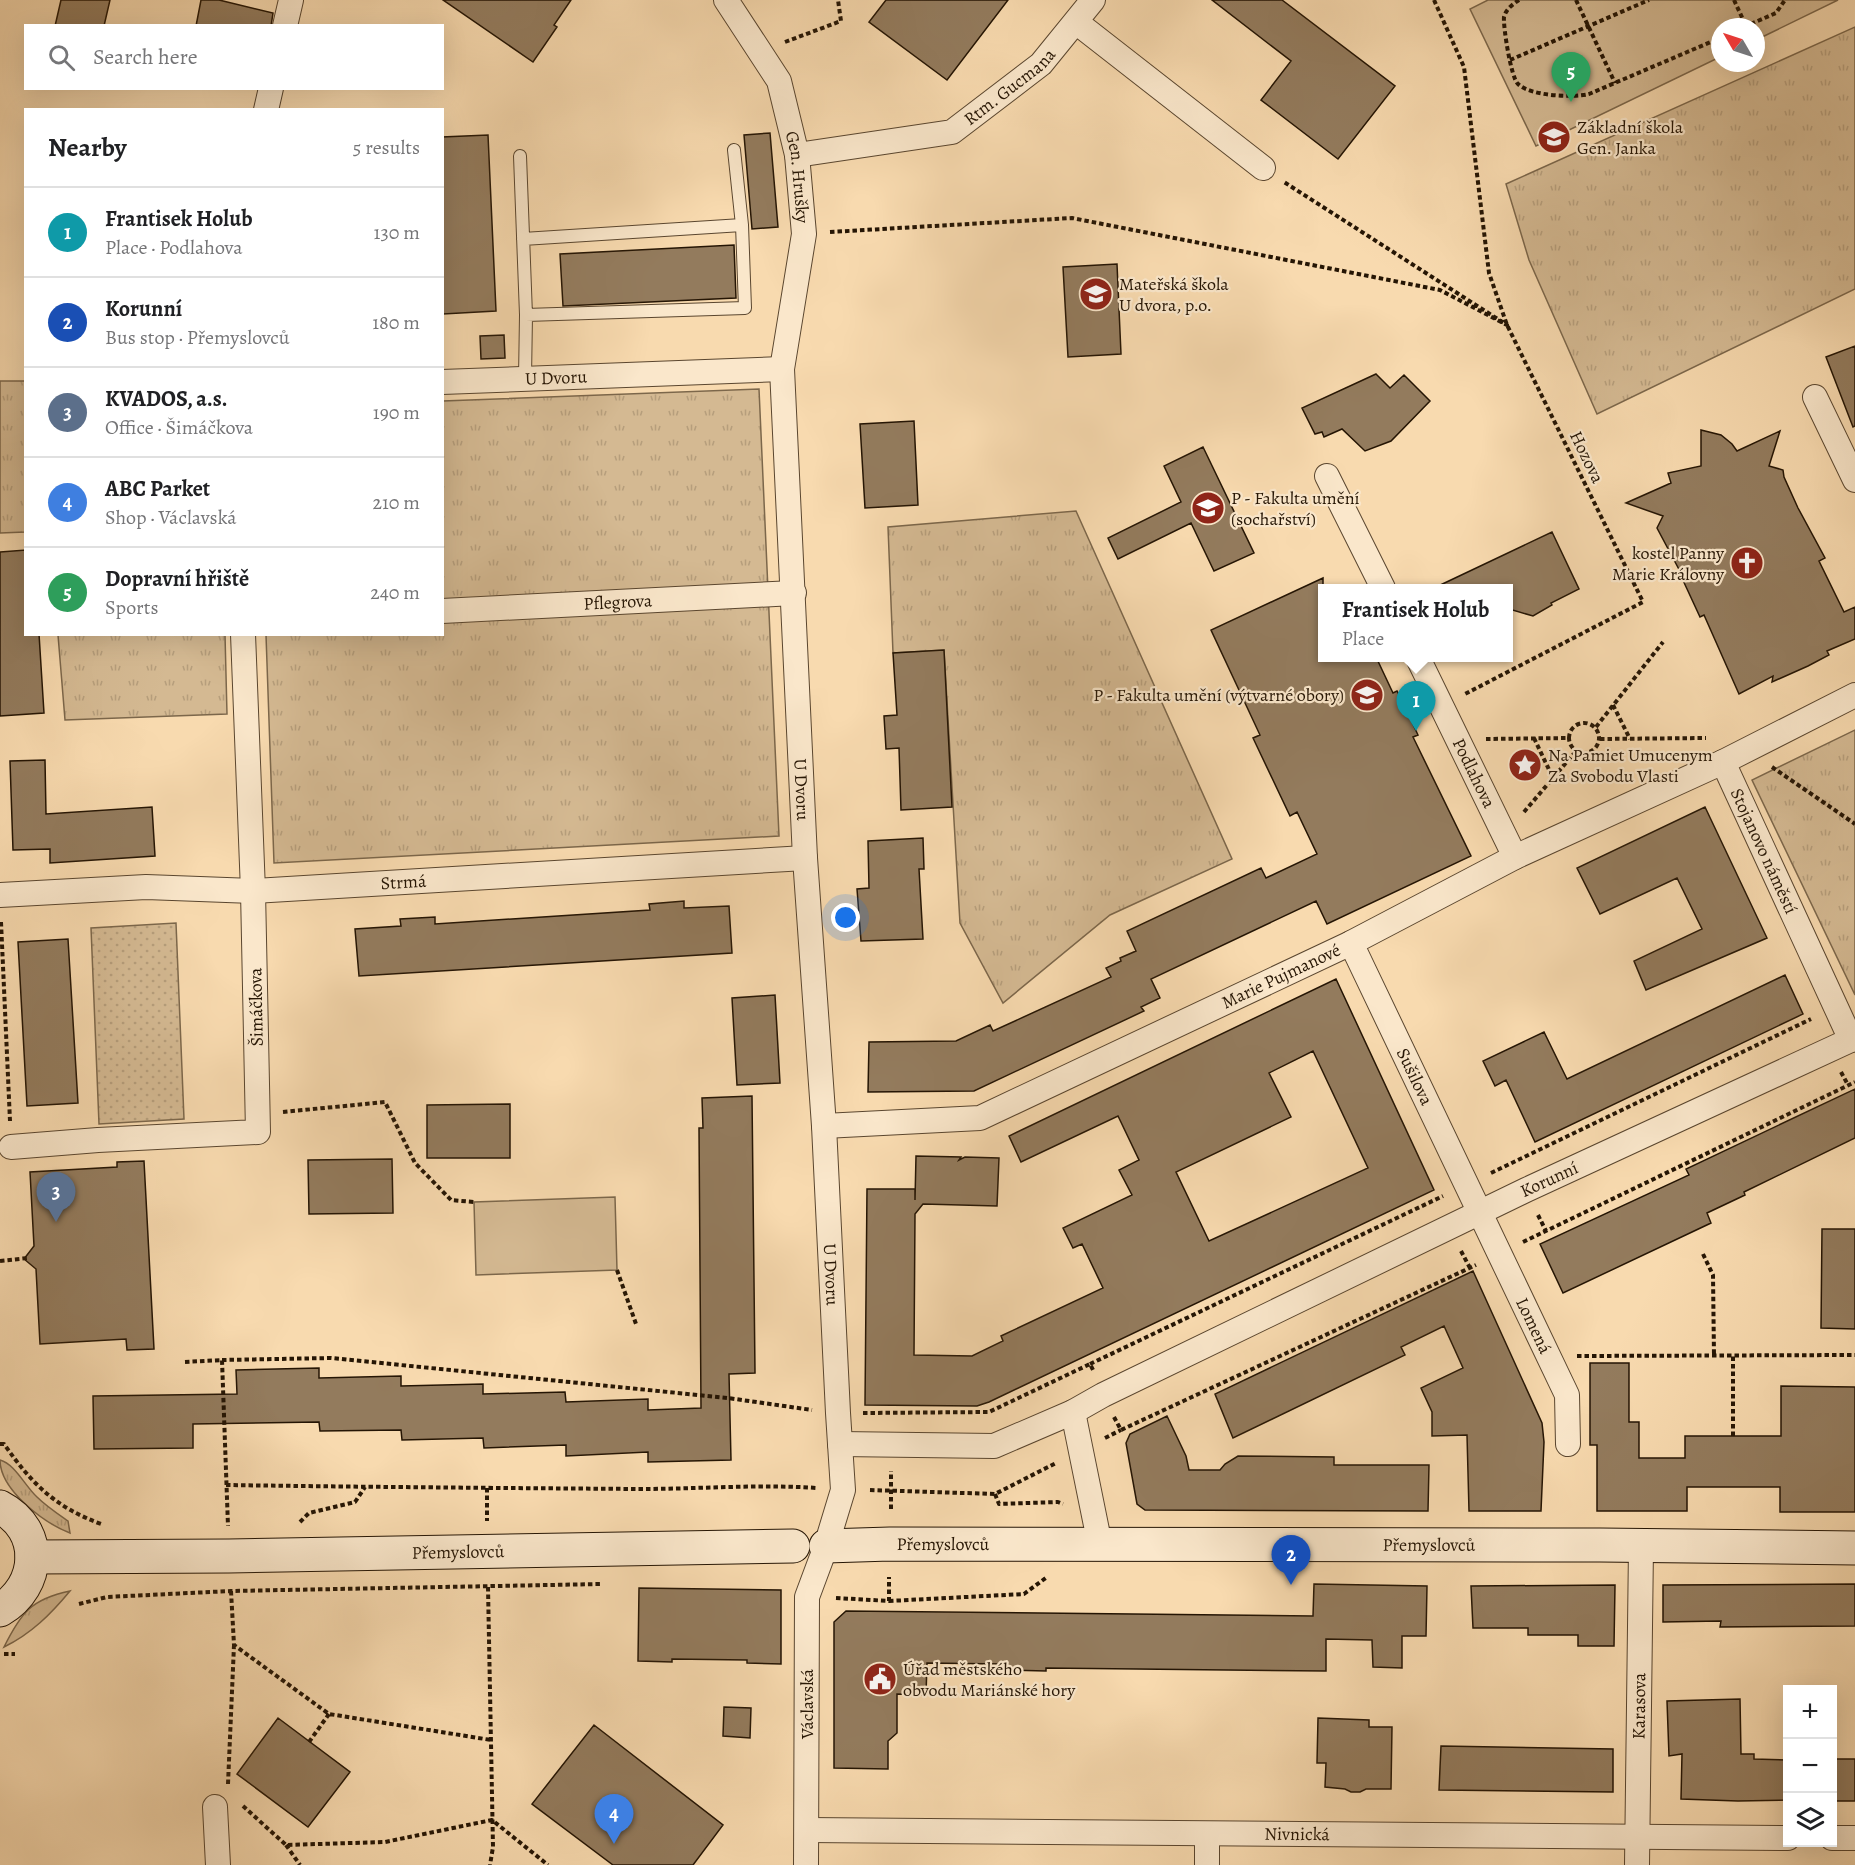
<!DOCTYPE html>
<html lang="en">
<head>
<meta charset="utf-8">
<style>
  :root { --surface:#fff; --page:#f6f6f6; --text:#202124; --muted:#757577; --line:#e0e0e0; --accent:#1a73e8 }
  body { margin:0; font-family:Alegreya,serif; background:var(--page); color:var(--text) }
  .controls { position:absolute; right:18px; bottom:18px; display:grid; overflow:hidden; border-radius:0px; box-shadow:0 6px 24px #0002 }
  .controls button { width:54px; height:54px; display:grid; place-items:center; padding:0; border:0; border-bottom:2px solid var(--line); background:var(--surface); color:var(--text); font:30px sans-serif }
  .compass { position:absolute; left:1711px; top:18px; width:54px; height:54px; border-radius:50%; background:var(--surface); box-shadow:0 6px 24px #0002; rotate:309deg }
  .you { position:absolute; left:846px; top:918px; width:21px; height:21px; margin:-15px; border:4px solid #fff; border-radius:50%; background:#1a73e8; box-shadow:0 0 0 9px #1a73e833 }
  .badge { display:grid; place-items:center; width:39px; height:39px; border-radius:50%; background:var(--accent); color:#fff; font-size:20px; font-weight:700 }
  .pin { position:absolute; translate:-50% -50px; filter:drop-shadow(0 2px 3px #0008) }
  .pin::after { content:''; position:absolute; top:32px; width:21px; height:18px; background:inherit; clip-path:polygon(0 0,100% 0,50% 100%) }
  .popup { position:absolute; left:1318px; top:584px; width:195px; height:78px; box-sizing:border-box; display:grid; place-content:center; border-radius:0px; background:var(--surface); filter:drop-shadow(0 2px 4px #0005); font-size:20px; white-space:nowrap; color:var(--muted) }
  .popup b { font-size:22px; color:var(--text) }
  .popup::after { content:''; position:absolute; left:50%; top:100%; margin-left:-12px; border:12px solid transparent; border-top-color:var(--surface) }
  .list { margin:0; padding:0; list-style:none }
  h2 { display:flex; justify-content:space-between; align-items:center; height:78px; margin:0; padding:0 24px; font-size:26px }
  h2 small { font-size:20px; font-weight:400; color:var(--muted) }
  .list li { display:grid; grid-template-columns:39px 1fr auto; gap:18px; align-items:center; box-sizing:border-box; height:90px; padding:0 24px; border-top:2px solid var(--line) }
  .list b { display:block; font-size:22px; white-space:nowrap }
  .list p { margin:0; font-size:20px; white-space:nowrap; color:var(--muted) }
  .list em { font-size:20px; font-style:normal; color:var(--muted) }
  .icon { flex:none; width:33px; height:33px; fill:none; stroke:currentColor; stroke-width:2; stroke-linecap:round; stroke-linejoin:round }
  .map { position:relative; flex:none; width:1855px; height:1865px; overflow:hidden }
  .search { position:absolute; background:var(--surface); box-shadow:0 6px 24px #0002; left:24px; top:24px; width:420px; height:66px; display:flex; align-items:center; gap:15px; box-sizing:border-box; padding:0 21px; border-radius:0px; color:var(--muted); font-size:22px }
  .panel { position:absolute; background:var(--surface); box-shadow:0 6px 24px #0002; left:24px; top:108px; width:420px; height:528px; border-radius:0px }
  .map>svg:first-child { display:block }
</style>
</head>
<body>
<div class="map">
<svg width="1855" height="1865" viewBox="0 0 1855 1865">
  <defs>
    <pattern id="grass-tufts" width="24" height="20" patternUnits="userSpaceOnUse" patternTransform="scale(1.5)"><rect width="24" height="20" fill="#d4b992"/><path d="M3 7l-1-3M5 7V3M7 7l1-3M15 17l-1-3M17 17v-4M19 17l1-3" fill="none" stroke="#b69e7c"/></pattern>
    <pattern id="park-dots" width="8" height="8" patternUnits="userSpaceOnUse" patternTransform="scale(1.5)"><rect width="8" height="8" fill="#d4b992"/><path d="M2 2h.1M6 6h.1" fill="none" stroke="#b69e7c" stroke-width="1.8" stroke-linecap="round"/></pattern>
  </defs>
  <rect width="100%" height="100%" fill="#f8daaf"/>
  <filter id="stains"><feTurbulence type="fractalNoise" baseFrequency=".00333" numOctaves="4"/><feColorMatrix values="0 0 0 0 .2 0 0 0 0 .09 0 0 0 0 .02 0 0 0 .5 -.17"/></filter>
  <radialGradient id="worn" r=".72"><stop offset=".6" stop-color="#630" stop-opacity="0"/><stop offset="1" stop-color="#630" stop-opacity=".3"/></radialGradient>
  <path fill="url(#grass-tufts)" stroke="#7c674b" stroke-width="1.5" d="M1855,27v262l-258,125 -68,-154 -23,-76z
    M0,381h25v151l-25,1z
    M759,389l20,447 -505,27 -8,-228 176,-1 1,-233z
    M1076,511l156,348 -122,56 -107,88 -43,-80 -16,-273 -51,3 -5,-126z
    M58,635h167l2,79 -162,6z
    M1855,730v265l-103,-215z
    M0,1460c15,4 25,26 37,37 9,9 21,17 31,24l2,12c-26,-10 -70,-43 -70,-73z
    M70,1591c-19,23 -39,43 -66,56 17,-34 27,-48 66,-56z"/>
  <path fill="url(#park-dots)" stroke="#7c674b" stroke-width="1.5" d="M176,923l8,196 -85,5 -8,-196z"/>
  <path fill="#d4b992" stroke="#7c674b" stroke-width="1.5" d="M1488,0h350l-82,40v-13h-36v30l-184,89 -66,-137z
    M615,1197l2,73 -141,5 -2,-73z"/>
  <path fill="#937b5d" stroke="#251504" stroke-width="1.5" fill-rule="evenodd" d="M61,0h49l-6,26h-49z
    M201,0h18l54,13 -2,13h-75z
    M443,0h128l-17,25 3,2 -24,35z
    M886,0h122l-61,80 -78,-58z
    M1212,0h70l113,86 -57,73 -77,-59 30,-39z
    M770,133l8,94 -26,2 -8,-94z
    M488,135l8,176 -53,3 -1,-177z
    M734,245l2,53 -173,8 -3,-52z
    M1117,264l4,90 -53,3 -5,-90z
    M504,335l1,23 -24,1 -1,-23z
    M1855,346v80l-2,1 -27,-70z
    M1376,374l14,14 14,-13 26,26 -39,40 -26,10 -23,-22 -18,8 -2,-5 -7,2 -13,-26z
    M914,421l4,84 -53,3 -5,-84z
    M1701,430l20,5 11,9 5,7 43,-20 -11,35 14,4 1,7 14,31 27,50 -6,3 25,51 11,-5v32l-28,12 2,4 -21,11 -36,16 1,-6 -34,18 -35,-79 -4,2 -19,-41 1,-1 -25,-47 6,-12 -37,-13 45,-20 -3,-10 33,-7z
    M1203,447l51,106 -40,18 -23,-48 -73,36 -10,-21 73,-36 -17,-36z
    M1552,532l27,57 -28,14 1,2 -19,11 -24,-7v-21h-75z
    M26,550v84h13l5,79 -44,3v-164z
    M1323,578v79h53l17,36 4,-2 16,31h-1l6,13 -5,2 58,119 -144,68 -11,-23 -165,78 9,19 -19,9 3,4 -170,80 -106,1 1,-50 87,-1 34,-16 3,6 118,-54 -5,-9 15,-7 -1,-3 16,-7 -9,-20 134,-63 5,10 51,-24 -20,-42 -7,4 -37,-78 7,-3 -49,-105z
    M944,650l8,157 -51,3 -2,-62 -13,1 -2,-33 13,-1 -4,-62z
    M45,760l1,54 106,-7 3,49 -105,7v-14l-37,1 -3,-89z
    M1705,807l62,131 -121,52 -12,-29 68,-32 -25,-51 -77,36 -23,-46z
    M923,838l1,31h-5l4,70 -62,2 -4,-52 12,-1 -1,-47z
    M684,901v7l45,-2 3,47 -373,23 -4,-47 46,-3 -1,-7 35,-2v7l215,-14 -1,-6z
    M68,939l10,164 -51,3 -9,-164z
    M1785,975l18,39 -268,128 -29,-62 -11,6 -12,-25 61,-29 23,47z
    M1336,979l98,211 -445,212 -12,4 -112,-1 2,-216h48v11l1,-44 45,1 -2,3 6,-3 34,1 -2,48 -74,-2 -8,10 -1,141 58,1 31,-15 -2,-5 102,-48 -21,-44 -9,4 -10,-20 69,-33 -13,-25 20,-10 -21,-44 -97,46 -12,-26zM1313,1051l55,117 -159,73 -33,-69 115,-55 -22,-44z
    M775,995l5,88 -43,2 -5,-87z
    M1855,1089v49l-111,54 1,3 -38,18 4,10 -148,70 -23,-49 149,-69 -3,-6z
    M752,1096l3,277 -26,1 2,86 -83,2v-10l-82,4v-11l-82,3 -1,-10 -81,2 -1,-10 -81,1 -1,-9 -126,2v24l-99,1 -1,-53 144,-2 -1,-24 83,-2v10l82,-2v10l82,-2v10l82,-2 1,10 82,-3v11l53,-2 -2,-280h4l-1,-30z
    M510,1104v54h-83v-53z
    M392,1159l1,54 -84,1 -1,-54z
    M144,1161l10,188 -27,1 -1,-11 -86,5 -4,-75 -12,-10 10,-13 -4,-74 87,-5v-5z
    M1822,1229h33v100l-34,-1z
    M1473,1271l69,152 2,19 -3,69h-72l-2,-76 -35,1v-24l-11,-24 42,-20 -19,-42 -43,21 4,8 -172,83 -18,-44z
    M1590,1363h39v59h10v36h46v-22h96v-50l74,1v125h-75v-25h-93v24h-90v-66h-7z
    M1167,1416l19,40 3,14h31l5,-6 13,-8 96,1v8h95l-1,46 -283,-1 -8,-6 -11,-61 4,-9z
    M1314,1584l113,2 -1,50h-24v32l-29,-1 -1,-27 -46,-1v32l-280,-3v3l-44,-1v-6l-75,-1 -1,32 -29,-1v39l-9,8v28l-54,-1v-146l12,-11 467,5z
    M1855,1584v42l-135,1 1,-6 -58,1v-37z
    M1615,1585l-1,61h-36v-11h-50v-7h-55l-2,-42z
    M639,1588l142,2v74l-34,-1v-3l-75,-1v3l-34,-1z
    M1740,1699l1,55h13v5l34,1v40l-50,1 -57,-2 1,-45 -13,2 -2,-55z
    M724,1707l27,1 -1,30 -27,-2z
    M278,1718l72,54 -42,55 -71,-53z
    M1318,1718l51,2v7h23l-1,62h-25l-6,3h-9l-6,-3 -20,-2 1,-24h-9z
    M594,1725l129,100 -30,40h-80l-81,-61z
    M1441,1746l172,3v43l-174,-2z
    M1833,1759h22v42h-22z"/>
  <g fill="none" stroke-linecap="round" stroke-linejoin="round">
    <defs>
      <path id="lane" d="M734,150l8,75
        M520,156l6,159 -1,63
        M523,239l219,-14 3,83 -219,7"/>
      <g id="street">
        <path id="s1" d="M726,0l53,81 18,74 7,79 -22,135 23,489 19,268 14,287 5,77 -17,56 -19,51 -1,268"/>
        <path d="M1076,22l187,146"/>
        <path d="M285,26l6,-26"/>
        <path d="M266,110l5,-22"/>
        <path id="s2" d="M797,155l155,-23 89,-68 52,-64"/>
        <path id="s3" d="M442,382l340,-13"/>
        <path d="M1815,397l40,83"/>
        <path d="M1327,476l56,112"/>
        <path id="s4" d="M442,611l352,-18"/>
        <path id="s5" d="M1418,658l97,199"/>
        <path id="s6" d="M1723,762l128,278"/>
        <path id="s7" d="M0,895l146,-8 107,4 552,-33"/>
        <path id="s8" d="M1351,943l216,452 1,49"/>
        <path id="s9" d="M824,1126l156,-8 371,-175 164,-86 208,-95 132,-67"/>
        <path d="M11,1147l87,-7 160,-8 -5,-241 -10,-257"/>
        <path d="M1073,1412l27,133"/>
        <path id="s10" d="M840,1444l154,2 79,-34 30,-17 423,-205 329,-152"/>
        <path d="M215,1807l3,58"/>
        <path id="s11" d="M807,1830l981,8"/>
        <path d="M1832,1838h23"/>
        <path d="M1207,1865v-31"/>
        <path id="s12" d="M1637,1865l4,-318"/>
      </g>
      <g id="secondary">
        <path d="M0,1507c44,23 41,79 0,103"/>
        <path id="s13" d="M826,1546l64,-2 710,1 255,3"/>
        <path id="s14" d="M32,1557l197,-1 564,-10"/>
      </g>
    </defs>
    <use href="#lane" stroke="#5a462f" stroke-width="14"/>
    <use href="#street" stroke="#5a462f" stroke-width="26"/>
    <use href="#secondary" stroke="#251504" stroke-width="35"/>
    <path stroke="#251504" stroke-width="4" stroke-dasharray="4.5 3" stroke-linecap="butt" d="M1434,0l30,67 25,206 18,52 136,277 -178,92
      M1519,0c-6,4 -13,9 -15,17 -1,9 7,61 14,67 12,12 55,14 71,10l131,-56
      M1576,0l39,83
      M1734,0l12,26
      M1744,27l32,-14 9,-13
      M785,42l56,-21 -3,-21
      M1510,60l139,-60
      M830,232l242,-14 368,72 67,35 -223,-143
      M1613,705l17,34
      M1569 738a15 15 0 1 1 30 0a15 15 0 1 1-30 0Z
      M1596,727l67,-85
      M1534,738l19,40
      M1486,739l83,-1
      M1600,739l106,-1
      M1772,767l83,57
      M1524,812l52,-61
      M1,922l9,199
      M1841,1072l7,13
      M283,1112l102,-10 30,61 36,37 23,2
      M1491,1173l320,-154
      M1538,1215l8,16
      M1523,1242l332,-160
      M1461,1251l9,17
      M1703,1254l10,21 1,81
      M0,1261l28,-3
      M617,1270l19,54
      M1577,1356l278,-1
      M222,1360l109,-2 397,40 84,12
      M185,1362l37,-2 6,166
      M1090,1364l353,-168
      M863,1413l126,-1 101,-48 3,6
      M1114,1417l7,13 355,-165
      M1733,1436v-80
      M1105,1438l16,-8
      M0,1444h4c28,40 51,63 97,80
      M226,1485c138,2 276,3 414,4 59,0 118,-5 177,-1
      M487,1488v33
      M870,1490l125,4 61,-31
      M995,1494l4,10 59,-2 5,2
      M891,1509v-38
      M300,1522l9,-9 46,-11 10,-15
      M488,1587l5,260 -3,18
      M231,1591l3,54 95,69 162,26
      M836,1598l53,3v-24
      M889,1601l135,-7 23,-17
      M79,1604l28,-7 124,-6 371,-7
      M4,1654h11
      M309,1742l20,-28
      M228,1784l6,-139
      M243,1806l43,39 99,-3 107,-22 56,45
      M286,1845l14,20"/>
    <use href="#lane" stroke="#fae7cb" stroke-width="12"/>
    <use href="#street" stroke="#fae7cb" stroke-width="24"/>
    <use href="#secondary" stroke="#fae7cb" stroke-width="33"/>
  </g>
  <defs>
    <symbol id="school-disc" viewBox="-11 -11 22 22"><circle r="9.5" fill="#8f2418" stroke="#fae7cb"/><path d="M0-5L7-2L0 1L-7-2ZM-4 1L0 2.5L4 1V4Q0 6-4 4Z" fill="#fff"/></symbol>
    <symbol id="university-disc" viewBox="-11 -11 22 22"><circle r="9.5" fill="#8f2418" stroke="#fae7cb"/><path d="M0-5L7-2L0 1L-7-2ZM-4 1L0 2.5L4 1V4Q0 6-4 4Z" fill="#fff"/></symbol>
    <symbol id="church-disc" viewBox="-11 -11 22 22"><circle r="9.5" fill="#8f2418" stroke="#fae7cb"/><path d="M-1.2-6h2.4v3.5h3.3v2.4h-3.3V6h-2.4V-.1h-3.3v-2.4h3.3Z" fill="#fff"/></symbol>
    <symbol id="sight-disc" viewBox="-11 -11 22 22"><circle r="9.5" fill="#8f2418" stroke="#fae7cb"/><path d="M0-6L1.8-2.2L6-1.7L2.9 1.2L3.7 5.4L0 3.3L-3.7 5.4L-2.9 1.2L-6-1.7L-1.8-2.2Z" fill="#fff"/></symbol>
    <symbol id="civic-disc" viewBox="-11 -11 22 22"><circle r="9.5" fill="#8f2418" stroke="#fae7cb"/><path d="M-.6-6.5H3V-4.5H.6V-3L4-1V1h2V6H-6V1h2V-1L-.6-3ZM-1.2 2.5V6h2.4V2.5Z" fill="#fff"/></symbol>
  </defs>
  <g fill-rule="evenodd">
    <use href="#school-disc" x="1535" y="118" width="38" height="38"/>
    <use href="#school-disc" x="1077" y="275" width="38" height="38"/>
    <use href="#university-disc" x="1189" y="489" width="38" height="38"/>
    <use href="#church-disc" x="1728" y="544" width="38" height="38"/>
    <use href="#university-disc" x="1348" y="676" width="38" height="38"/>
    <use href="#sight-disc" x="1506" y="746" width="38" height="38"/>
    <use href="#civic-disc" x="861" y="1660" width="38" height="38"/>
  </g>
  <g text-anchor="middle" stroke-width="4.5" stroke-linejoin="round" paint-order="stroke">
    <g font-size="18" fill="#251504" stroke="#fae7cb">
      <text dy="6" stroke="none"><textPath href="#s2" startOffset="230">Rtm. Gucmana</textPath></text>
      <text dy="6" stroke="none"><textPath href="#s1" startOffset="195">Gen. Hrušky</textPath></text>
      <text dy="6" stroke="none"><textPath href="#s3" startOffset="114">U Dvoru</textPath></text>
      <text transform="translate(1587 457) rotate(64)" y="6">Hozova</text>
      <text dy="6" stroke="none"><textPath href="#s4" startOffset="176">Pflegrova</textPath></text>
      <text dy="6" stroke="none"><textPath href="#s5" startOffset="128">Podlahova</textPath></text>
      <text dy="6" stroke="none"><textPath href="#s1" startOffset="810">U Dvoru</textPath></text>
      <text dy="6" stroke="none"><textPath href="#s6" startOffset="98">Stojanovo náměstí</textPath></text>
      <text dy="6" stroke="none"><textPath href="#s7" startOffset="404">Strmá</textPath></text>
      <text dy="6" stroke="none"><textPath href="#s9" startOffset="489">Marie Pujmanové</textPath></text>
      <text transform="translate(256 1007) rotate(-91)" y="6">Šimáčkova</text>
      <text dy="6" stroke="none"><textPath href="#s8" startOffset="148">Sušilova</textPath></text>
      <text dy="6" stroke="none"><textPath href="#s10" startOffset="770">Korunní</textPath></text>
      <text dy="6" stroke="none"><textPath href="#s1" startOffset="1296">U Dvoru</textPath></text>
      <text dy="6" stroke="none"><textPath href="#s8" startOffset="424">Lomená</textPath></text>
      <text dy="6" stroke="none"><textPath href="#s13" startOffset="117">Přemyslovců</textPath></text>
      <text dy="6" stroke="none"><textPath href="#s13" startOffset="603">Přemyslovců</textPath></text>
      <text dy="6" stroke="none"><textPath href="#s14" startOffset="426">Přemyslovců</textPath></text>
      <text transform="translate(807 1704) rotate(-90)" y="6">Václavská</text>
      <text dy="6" stroke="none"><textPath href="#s12" startOffset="159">Karasova</textPath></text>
      <text dy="6" stroke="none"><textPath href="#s11" startOffset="490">Nivnická</textPath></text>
    </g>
    <g font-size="18" fill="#251504" stroke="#fae7cb" text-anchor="start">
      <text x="1577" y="133">Základní škola<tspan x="1577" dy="21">Gen. Janka</tspan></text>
      <text x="1119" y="290">Mateřská škola<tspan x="1119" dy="21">U dvora, p.o.</tspan></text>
      <text x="1231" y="504">P - Fakulta umění<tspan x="1231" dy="21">(sochařství)</tspan></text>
      <text x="1724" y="559" text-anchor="end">kostel Panny<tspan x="1724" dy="21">Marie Královny</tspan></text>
      <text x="1344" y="701" text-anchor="end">P - Fakulta umění (výtvarné obory)</text>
      <text x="1548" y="761">Na Pamiet Umucenym<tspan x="1548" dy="21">Za Svobodu Vlasti</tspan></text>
      <text x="903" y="1675">Úřad městského<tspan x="903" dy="21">obvodu Mariánské hory</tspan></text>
    </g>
  </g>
  <rect width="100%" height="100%" filter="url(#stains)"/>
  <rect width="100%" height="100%" fill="url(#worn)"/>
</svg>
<div class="controls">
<button>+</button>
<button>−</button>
<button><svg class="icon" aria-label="layers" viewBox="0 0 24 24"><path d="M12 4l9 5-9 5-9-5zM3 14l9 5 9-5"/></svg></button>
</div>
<svg class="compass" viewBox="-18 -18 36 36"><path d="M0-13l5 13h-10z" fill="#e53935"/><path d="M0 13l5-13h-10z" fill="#757577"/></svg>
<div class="you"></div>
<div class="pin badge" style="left:1416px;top:731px;background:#0f9aa8">1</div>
<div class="popup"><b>Frantisek Holub</b>Place</div>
<div class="pin badge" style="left:1291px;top:1585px;background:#1a4fb4">2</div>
<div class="pin badge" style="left:56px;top:1222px;background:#5c6f8a">3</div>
<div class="pin badge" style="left:614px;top:1844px;background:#3f7fe0">4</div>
<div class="pin badge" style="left:1571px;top:102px;background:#2e9e5b">5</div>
<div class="search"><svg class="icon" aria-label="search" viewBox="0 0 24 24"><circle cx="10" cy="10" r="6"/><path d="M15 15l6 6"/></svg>Search here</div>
<section class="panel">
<h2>Nearby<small>5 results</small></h2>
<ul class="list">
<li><span class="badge" style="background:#0f9aa8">1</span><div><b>Frantisek Holub</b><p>Place · Podlahova</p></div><em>130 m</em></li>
<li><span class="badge" style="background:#1a4fb4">2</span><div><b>Korunní</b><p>Bus stop · Přemyslovců</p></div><em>180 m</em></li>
<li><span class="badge" style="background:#5c6f8a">3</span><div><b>KVADOS, a.s.</b><p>Office · Šimáčkova</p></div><em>190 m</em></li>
<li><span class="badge" style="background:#3f7fe0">4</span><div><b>ABC Parket</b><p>Shop · Václavská</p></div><em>210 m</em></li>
<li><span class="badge" style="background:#2e9e5b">5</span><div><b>Dopravní hřiště</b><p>Sports</p></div><em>240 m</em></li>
</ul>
</section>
</div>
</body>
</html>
